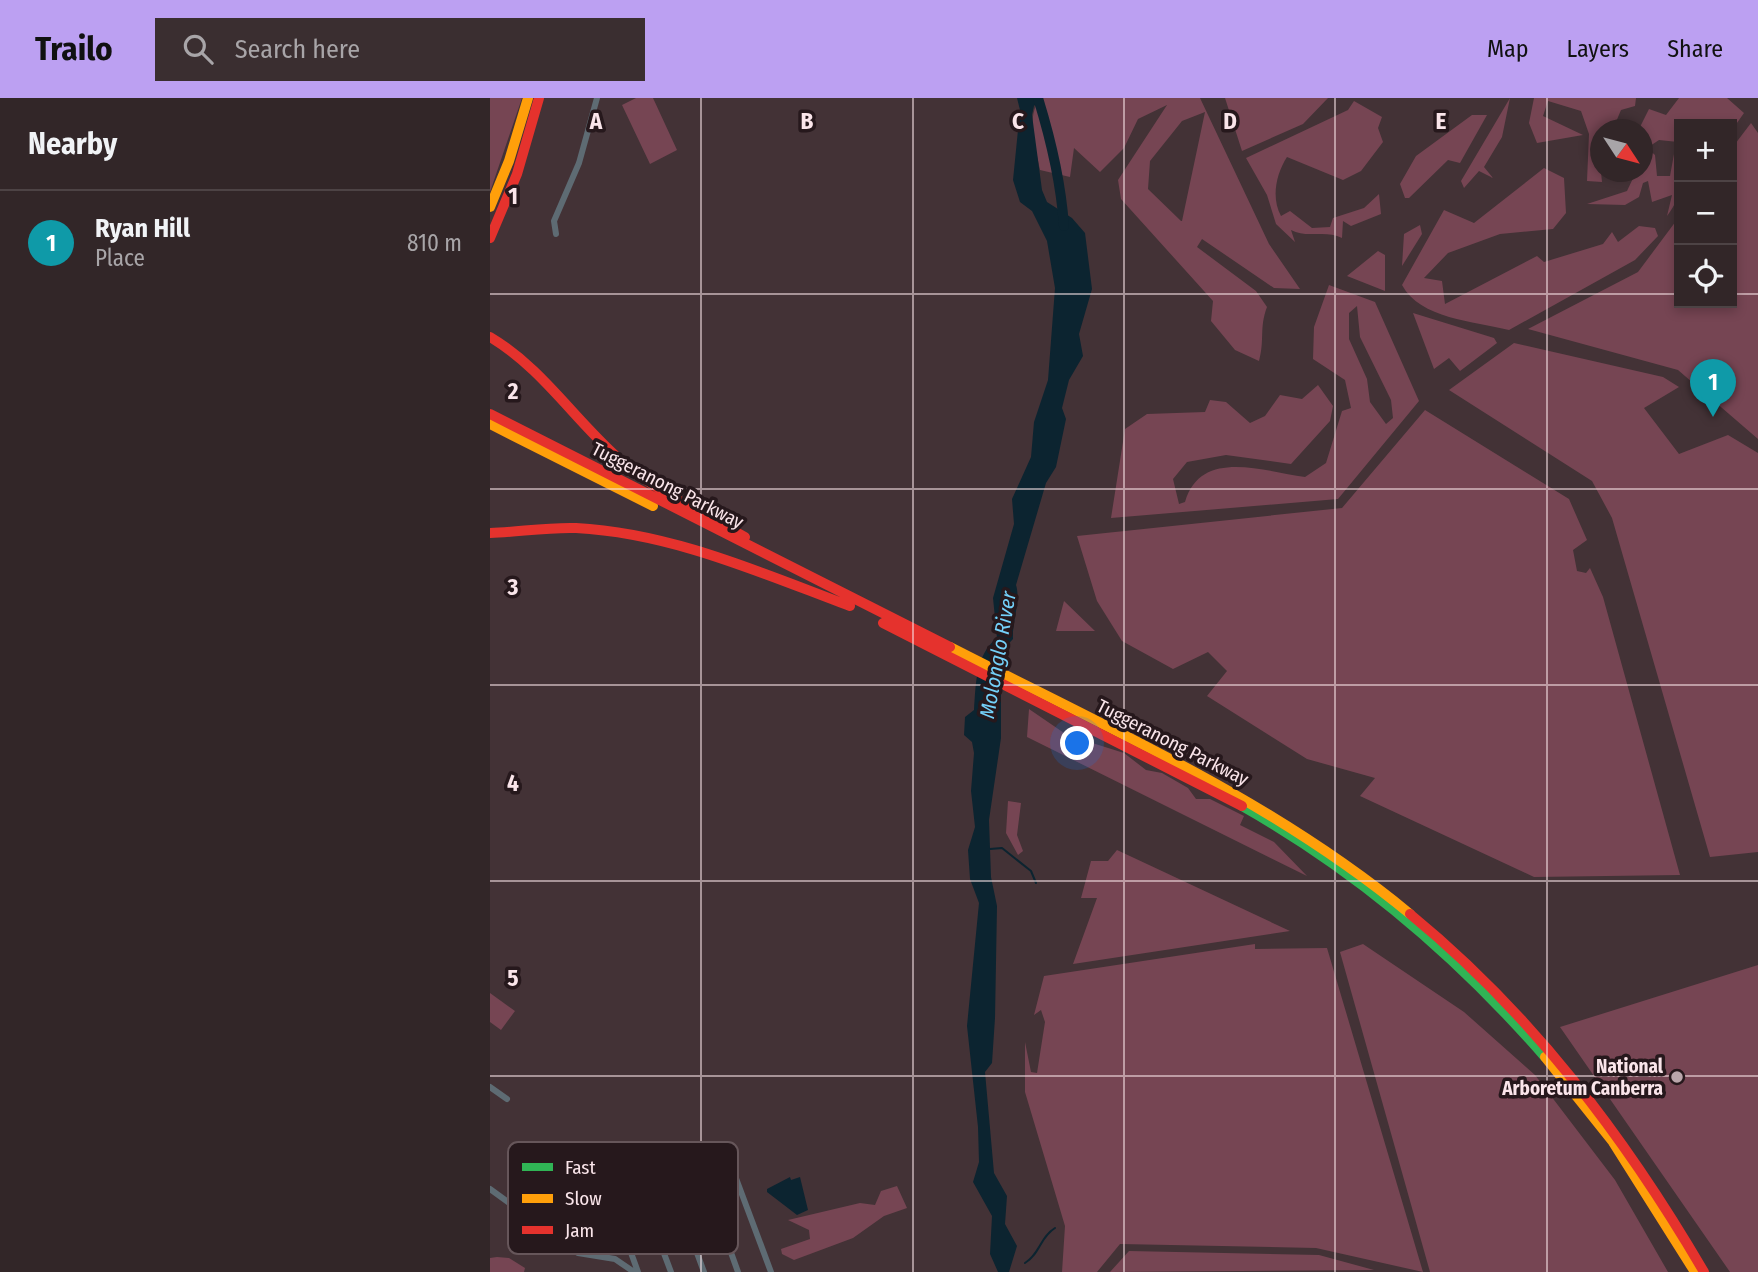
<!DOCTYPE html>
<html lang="en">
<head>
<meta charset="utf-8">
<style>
  :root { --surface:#322628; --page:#3a2e30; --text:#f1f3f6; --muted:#a8a5a8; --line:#4d4345; --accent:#bca0f2 }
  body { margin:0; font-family:"Fira Sans Condensed",sans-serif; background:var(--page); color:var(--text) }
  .controls { position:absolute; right:21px; top:21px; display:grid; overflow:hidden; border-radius:0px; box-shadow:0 4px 10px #0003 }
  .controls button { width:63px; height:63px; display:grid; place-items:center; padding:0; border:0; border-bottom:2px solid var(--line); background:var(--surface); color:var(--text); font:35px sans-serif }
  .compass { position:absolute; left:1100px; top:21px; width:63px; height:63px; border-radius:50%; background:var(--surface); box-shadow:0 4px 10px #0003; rotate:126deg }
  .you { position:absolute; left:588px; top:646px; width:24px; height:24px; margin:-18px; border:5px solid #fff; border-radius:50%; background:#1a73e8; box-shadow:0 0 0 10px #1a73e833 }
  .badge { display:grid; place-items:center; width:46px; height:46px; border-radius:50%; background:var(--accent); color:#fff; font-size:23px; font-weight:700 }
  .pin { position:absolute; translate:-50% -58px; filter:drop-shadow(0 2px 4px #0008) }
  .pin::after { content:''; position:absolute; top:37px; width:24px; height:21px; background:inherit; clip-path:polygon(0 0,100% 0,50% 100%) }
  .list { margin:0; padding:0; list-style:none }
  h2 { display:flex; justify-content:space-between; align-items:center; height:91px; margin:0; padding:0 28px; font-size:30px }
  h2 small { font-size:23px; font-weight:400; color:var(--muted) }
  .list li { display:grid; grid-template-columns:46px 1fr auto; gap:21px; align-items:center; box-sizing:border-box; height:105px; padding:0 28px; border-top:2px solid var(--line) }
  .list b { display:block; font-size:26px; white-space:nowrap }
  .list p { margin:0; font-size:23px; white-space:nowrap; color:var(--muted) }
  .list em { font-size:23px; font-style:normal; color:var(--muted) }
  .icon { flex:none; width:38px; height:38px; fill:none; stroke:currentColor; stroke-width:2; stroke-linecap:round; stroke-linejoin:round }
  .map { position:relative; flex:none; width:1268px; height:1174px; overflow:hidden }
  header { display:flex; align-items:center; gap:42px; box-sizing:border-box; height:98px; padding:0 35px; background:var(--accent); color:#111 }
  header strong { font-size:33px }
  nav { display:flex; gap:38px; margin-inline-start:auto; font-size:24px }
  .search { width:490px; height:63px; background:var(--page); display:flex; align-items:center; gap:18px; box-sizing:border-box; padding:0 24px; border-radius:0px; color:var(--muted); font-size:26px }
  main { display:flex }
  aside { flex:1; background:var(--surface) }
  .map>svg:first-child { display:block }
</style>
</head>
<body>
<header>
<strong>Trailo</strong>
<div class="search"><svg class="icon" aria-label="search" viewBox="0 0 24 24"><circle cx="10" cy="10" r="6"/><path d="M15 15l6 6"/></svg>Search here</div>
<nav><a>Map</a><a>Layers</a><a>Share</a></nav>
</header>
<main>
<aside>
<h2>Nearby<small></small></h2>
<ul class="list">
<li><span class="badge" style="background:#0f9aa8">1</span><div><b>Ryan Hill</b><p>Place</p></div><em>810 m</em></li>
</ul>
</aside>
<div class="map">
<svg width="1268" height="1174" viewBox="0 0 1268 1174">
  <rect width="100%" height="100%" fill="#433236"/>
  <path fill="#764553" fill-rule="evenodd" d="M0,0h32l-32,94z
    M146,0h17l24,52 -27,14 -28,-59z
    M551,0h159l69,146 31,45 -26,-1 -72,-49 -5,8 59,44 11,16c-8,21 -2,32 -8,54l-24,-11 -24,-29 2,-20 -92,-102 -3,-19 49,-75 -29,14 -14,29 -24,24 -26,-24 -4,29 -30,-7c-4,-22 -15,-55 1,-72zM715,14l-23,109h-1l-33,-32 2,-28 32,-40z
    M735,0h103l-25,26 -61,27z
    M1020,0l-8,39 -18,30 9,11 -14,-7 -15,17 -3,-7z
    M1044,0h102l-1,8 -14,4 -8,19 -16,3 5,50 -15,-1 2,-47 -8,-23 -33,-10 -5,15 40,19 -46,8 -8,-20z
    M1189,0h48l17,15 -12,17v-6h-53v22l-1,-4 -19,-2 -12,8 8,7 2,21h13l4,-22c9,25 9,41 -7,62l5,-21 -20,7 -4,-21 -5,2 -4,14 -14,8 -38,-1 40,-13 8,-17 -19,1 -2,-3h28v-42l-3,-1 10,-20 17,6z
    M864,3l28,16 -4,11 5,14 -22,29 -18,9 -56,-23c-11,17 -16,41 -6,59l9,-5 22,17 18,-1 3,-9 31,-10 15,-14 2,20 -30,12 -8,-5 -1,17c-17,-9 -35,1 -51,-8l4,12 -19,-18 -9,-29 -21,-37 102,-48z
    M982,17h15l-27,48 -12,-3 -39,38h-4l-5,-14 16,-28z
    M1261,25l7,10v306l-80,-69 -150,-41 110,-57 41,-55v86h53v-155z
    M1054,70l20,10 2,35 -13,16 -53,5 -52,19 -24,25 18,3 3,23 92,-48 7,6 59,-18 9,-12 6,10 21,-16 16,2 3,8 -23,24 -126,70c-35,-9 -89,-11 -107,-45l42,-75 30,13z
    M930,127l2,9 -20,32 2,-32z
    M888,153l7,4v36l-38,-15z
    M839,187l46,17 44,99 -81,98 -227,19 14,-89 22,-15 58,-2 5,-12 16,2 24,21 15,-7 15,-21 22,4 16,-14 15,21 -3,15 -39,43 -65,-9 -39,7 -14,17 6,25 6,-2c16,-54 77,-31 120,-25l21,-14 16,-52 9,-3 -6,-28 -32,-21 1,-32zM867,208l3,31 31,63 2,18 -7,6 -16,-22 -3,-23 -18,-40v-26z
    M923,215l81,25 3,5 -37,28 -11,-13 -15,11z
    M1024,245l149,34 16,10 -35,21 35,46 49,-19 30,18v399l-48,5 -98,-339 -20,-37 -143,-91z
    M935,312l144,89 18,41 -14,10 4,21 9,2 4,-5 13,29 77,278 -146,2 -174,-81 15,-18 -68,-19 -100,-63 20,-25 -19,-19 -35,17 -51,-28 -25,-40 -20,-65 265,-28z
    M574,503l31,30h-39z
    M539,611l38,26 57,18 22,17 16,3 26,15 8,11h14l34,17 -4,9 34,17 33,34 -280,-139z
    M518,703l13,2 -4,32 6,16 -5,4 -12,-22z
    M627,752l173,81 -217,33 24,-66h-16l10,-37h17z
    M765,846v5l72,-1 96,324 -107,-24 -196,-4 -23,28h-35l3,-46 -40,-134v-50l6,30 6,1 8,-51 -4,-12 -7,5 10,-39z
    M873,846l101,68 71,63 80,105 53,92h-238l-90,-320z
    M1268,867v307h-28l-170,-245z
    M0,895l25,18 -14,19 -11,-8z
    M407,1088l10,22 -23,8 -31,22 -59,22 -12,-6 -1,-5 29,-10 -1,-9 -21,-10 72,-17 15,2 6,-14z
    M639,1153l190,4 55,15 -264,2z
    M7,1159l12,1 16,10 -1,4h-34v-14z"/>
  <path fill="#0c2430" d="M527,0h24l-7,8 -2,9 10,75 5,12 25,16 13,15 7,56 -13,45 4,22 -14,24 -7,28 4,11 -10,48 -10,16 -30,102c5,15 -4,37 -3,54l-12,13v86l-12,82 2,57 6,29 -2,112 -3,45 -7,9 9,101 13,23 -2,28 12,22 -8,26h-11l-8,-18 2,-38 -19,-34 6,-20 -1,-35 -11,-101 12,-123 -9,-24 -2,-29 7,-23 -4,-36 3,-38 -2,-11 -8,-7 1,-18 9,-7c2,-25 1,-55 23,-72l-4,-40 21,-74 -2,-25 19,-42 3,-35 14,-42 7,-92 -8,-47 -15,-30 -12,-9 -7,-22 7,-70z
    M300,1079l1,3 9,-3 8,33 -11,5 -30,-23v-3z"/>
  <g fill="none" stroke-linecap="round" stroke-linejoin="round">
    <path stroke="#0c2430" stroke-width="2" d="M500,751l12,-1 29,23 5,12
      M535,1165c15,-9 15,-26 30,-35"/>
    <path stroke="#0c2430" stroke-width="10" d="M548,0c13,42 23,85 26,128"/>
    <path stroke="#5e6b73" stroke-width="6" d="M66,136l-2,-13 25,-58 18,-65
      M0,989l17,12
      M111,1072l37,102
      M112,1073l43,32
      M216,1085l32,89
      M0,1091l88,64 37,6 19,13
      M185,1095l29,79
      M155,1105l89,-30 37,99
      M155,1105l26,69"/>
    <path stroke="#30b455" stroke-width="10" d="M752,708c115,65 216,151 303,251"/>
    <path stroke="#ff9f0a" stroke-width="10" d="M0,109l19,-46 19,-63
      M0,326l163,82
      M460,549c158,81 322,153 460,267
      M1055,959l68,85 82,130"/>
    <path stroke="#e5322d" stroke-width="10" d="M0,140l27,-64 22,-76
      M0,239c52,31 83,81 128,121 37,33 84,55 127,79
      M0,316l460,233
      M0,435c29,-1 57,-6 86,-5 96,5 185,45 274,78
      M393,525l359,183
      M920,816c122,100 215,223 294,358"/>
  </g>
  <path fill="none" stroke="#fae5ea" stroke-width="2" stroke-opacity="0.55" d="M211,0v1174M423,0v1174M634,0v1174M845,0v1174M1057,0v1174M0,196h1189M1242,196h26M0,391h1268M0,587h1268M0,783h1268M0,978h1268"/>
  <circle fill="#baa6ab" stroke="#26181c" stroke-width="2.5" cx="1187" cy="979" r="7"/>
  <g text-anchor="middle" stroke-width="7" stroke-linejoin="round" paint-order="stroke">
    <g font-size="19" fill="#fae5ea" stroke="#26181c">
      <text transform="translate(178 387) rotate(27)" y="7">Tuggeranong Parkway</text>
      <text transform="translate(683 644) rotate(27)" y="7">Tuggeranong Parkway</text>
    </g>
    <g font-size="19" font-weight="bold" fill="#fae5ea" stroke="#26181c" text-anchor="end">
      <text x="1173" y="975">National<tspan x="1173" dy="22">Arboretum Canberra</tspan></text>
    </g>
    <g font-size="21" font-style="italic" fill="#74d0f9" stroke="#26181c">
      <text transform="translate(508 557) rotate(-80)" y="7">Molonglo River</text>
    </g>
  </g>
  <rect x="18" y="1044" width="230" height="112" rx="10" fill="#26181c" stroke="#66565a" stroke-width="2"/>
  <rect x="32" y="1065" width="31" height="8" fill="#30b455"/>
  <rect x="32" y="1096" width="31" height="9" fill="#ff9f0a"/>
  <rect x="32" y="1128" width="31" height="8" fill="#e5322d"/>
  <g font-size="19" fill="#fae5ea">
    <text x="75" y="1076">Fast</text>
    <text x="75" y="1107">Slow</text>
    <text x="75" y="1139">Jam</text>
  </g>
  <g font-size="23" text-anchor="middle" font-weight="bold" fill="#fae5ea" stroke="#26181c" stroke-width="7" stroke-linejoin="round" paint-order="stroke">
    <text x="106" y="31">A</text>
    <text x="317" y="31">B</text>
    <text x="528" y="31">C</text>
    <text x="740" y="31">D</text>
    <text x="951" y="31">E</text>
    <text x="23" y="106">1</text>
    <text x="23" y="301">2</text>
    <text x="23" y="497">3</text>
    <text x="23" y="693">4</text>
    <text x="23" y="888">5</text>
  </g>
</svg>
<div class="controls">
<button>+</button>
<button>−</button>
<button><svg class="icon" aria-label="locate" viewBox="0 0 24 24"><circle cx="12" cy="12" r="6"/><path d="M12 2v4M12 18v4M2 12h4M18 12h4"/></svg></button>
</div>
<svg class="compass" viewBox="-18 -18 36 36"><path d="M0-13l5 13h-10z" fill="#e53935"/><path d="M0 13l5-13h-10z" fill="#a8a5a8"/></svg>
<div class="you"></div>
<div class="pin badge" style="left:1223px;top:319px;background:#0f9aa8">1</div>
</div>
</main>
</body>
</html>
